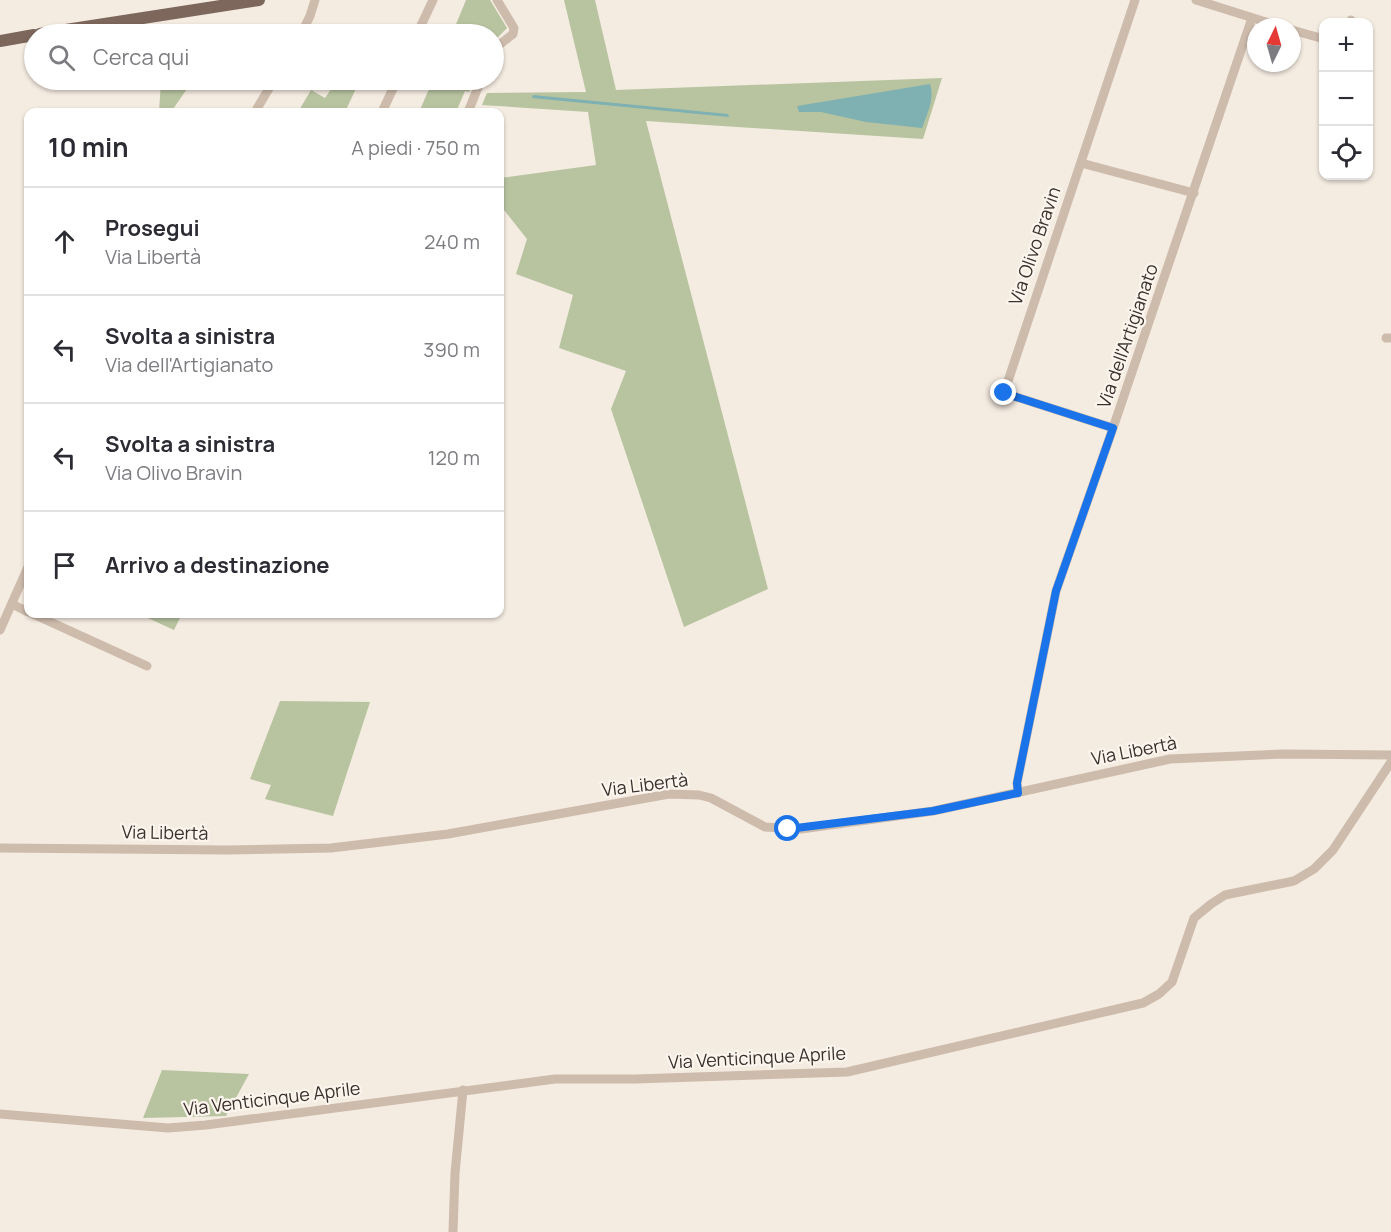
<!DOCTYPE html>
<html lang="it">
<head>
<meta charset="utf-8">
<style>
  :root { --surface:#fff; --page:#f2f2f3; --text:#2b2b33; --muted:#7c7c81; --line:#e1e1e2 }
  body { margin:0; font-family:Manrope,sans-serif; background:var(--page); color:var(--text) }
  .controls { position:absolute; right:18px; top:18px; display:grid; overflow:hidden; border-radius:12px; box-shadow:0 2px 4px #0004 }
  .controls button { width:54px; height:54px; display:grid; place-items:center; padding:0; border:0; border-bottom:2px solid var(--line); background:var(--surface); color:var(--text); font:30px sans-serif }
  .compass { position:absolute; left:1247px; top:18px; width:54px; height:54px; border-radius:50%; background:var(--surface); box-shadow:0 2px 4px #0004; rotate:5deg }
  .stop { position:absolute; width:18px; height:18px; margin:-14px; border:4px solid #1a73e8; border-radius:50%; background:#fff }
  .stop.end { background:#1a73e8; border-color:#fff; box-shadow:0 2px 6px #0008 }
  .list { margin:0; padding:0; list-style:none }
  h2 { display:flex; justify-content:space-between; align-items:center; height:78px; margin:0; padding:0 24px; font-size:26px }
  h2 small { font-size:20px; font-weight:400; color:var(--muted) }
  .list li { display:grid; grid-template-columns:39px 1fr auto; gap:18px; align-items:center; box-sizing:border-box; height:108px; padding:0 24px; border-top:2px solid var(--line) }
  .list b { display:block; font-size:22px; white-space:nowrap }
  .list p { margin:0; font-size:20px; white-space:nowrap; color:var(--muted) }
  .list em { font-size:20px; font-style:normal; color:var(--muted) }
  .icon { flex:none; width:33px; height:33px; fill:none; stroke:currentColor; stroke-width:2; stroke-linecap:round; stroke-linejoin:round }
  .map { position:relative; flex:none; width:1391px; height:1232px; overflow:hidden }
  .search { position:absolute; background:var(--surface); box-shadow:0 2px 4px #0004; left:24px; top:24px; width:480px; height:66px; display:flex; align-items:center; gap:15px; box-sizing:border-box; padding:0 21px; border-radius:33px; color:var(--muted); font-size:22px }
  .panel { position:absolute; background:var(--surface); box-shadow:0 2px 4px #0004; left:24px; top:108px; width:480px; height:510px; border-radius:12px }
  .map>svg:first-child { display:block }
</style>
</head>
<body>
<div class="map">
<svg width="1391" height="1232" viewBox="0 0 1391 1232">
  <rect width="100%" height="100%" fill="#f4ebe1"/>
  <path fill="#b8c4a0" d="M466,0h24l17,28 -13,13v-7h-42z
    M564,0h31l21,90 326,-12 -19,61 -277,-18 122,468 -84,38 -73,-218 15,-38 -67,-23 14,-53 -57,-21 11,-35 -27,-34v-27l96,-13 -8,-53 -106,-7 5,-12 99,-1z
    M337,80h23l-15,32h-47l13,-22 14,8z
    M433,80h41l-5,12 -4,-1 -9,21h-37z
    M161,81l30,2 -20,29h-12z
    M139,614h43l-8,16z
    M280,701l90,1 -37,114 -68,-17 6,-14 -21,-6z
    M162,1070l87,4 -23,42 -83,2z"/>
  <path fill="#7fb0b2" d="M930,84c5,15 -3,30 -8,44l-56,-6 -45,-10h-22l-2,-6z
    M533,95l195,19 1,3 -197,-19z"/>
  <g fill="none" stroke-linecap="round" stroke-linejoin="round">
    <path stroke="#cdbbac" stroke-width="9" d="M1196,0l86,27
      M1350,22l1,-2
      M1292,30l32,9
      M301,34l9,-18 5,-16
      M417,34l16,-34
      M494,49l19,-15 1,-6 -17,-28
      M255,112l19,-32
      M382,112l15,-32
      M468,112l13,-32
      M1081,163l113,30
      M1386,338h5
      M1113,428l-109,-35 131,-393
      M12,604l16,8
      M33,614l114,52
      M0,630l28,-63
      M1018,793l-1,-10 39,-192 57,-163 139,-410
      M0,848l228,2 103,-2 117,-14 221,-40 30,1 12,3 54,29 36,2 132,-18 237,-52 114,-5 107,1
      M0,1114l168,14 38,-3 349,-46h80l212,-7 296,-69 16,-9 13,-12 22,-64 17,-14 14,-9 69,-14 20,-12 19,-19 58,-88
      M453,1232l2,-59 8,-83"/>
    <path stroke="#7d675c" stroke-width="12" d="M40,34l219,-34
      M0,41l34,-6"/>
  </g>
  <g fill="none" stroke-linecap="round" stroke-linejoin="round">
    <path stroke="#1a73e8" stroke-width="8" d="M788,829l145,-18 85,-18 -1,-10 39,-192 57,-163 -109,-35"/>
  </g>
  <g text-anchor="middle" stroke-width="4.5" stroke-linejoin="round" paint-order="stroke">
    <g font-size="18" fill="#3b302b" stroke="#fbf5ee">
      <text transform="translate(1035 246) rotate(-71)" y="6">Via Olivo Bravin</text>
      <text transform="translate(1128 336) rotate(-71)" y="6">Via dell'Artigianato</text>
      <text transform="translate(1134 751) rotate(-11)" y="6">Via Libertà</text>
      <text transform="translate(645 785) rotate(-7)" y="6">Via Libertà</text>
      <text transform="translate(165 833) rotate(1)" y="6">Via Libertà</text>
      <text transform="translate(757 1058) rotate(-3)" y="6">Via Venticinque Aprile</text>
      <text transform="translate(272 1099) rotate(-7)" y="6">Via Venticinque Aprile</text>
    </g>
  </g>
</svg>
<div class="controls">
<button>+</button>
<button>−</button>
<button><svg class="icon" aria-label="locate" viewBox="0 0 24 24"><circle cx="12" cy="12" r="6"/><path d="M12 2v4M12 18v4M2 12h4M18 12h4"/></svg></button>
</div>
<svg class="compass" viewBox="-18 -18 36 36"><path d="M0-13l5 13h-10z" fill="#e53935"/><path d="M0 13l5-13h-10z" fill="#7c7c81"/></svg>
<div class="stop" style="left:788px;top:829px"></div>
<div class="stop end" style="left:1004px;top:393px"></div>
<div class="search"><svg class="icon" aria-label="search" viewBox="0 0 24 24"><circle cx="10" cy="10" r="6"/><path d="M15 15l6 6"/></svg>Cerca qui</div>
<section class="panel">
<h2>10 min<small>A piedi · 750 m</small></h2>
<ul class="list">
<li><svg class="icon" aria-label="ahead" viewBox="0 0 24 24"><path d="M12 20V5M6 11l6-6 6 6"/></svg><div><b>Prosegui</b><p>Via Libertà</p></div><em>240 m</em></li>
<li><svg class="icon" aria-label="left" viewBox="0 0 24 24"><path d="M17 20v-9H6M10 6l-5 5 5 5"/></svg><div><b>Svolta a sinistra</b><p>Via dell'Artigianato</p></div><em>390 m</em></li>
<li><svg class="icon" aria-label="left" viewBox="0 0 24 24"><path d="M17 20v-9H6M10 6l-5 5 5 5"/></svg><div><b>Svolta a sinistra</b><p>Via Olivo Bravin</p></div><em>120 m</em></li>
<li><svg class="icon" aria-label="arrive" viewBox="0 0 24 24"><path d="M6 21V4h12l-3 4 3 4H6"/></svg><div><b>Arrivo a destinazione</b></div></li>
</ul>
</section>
</div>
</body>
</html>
